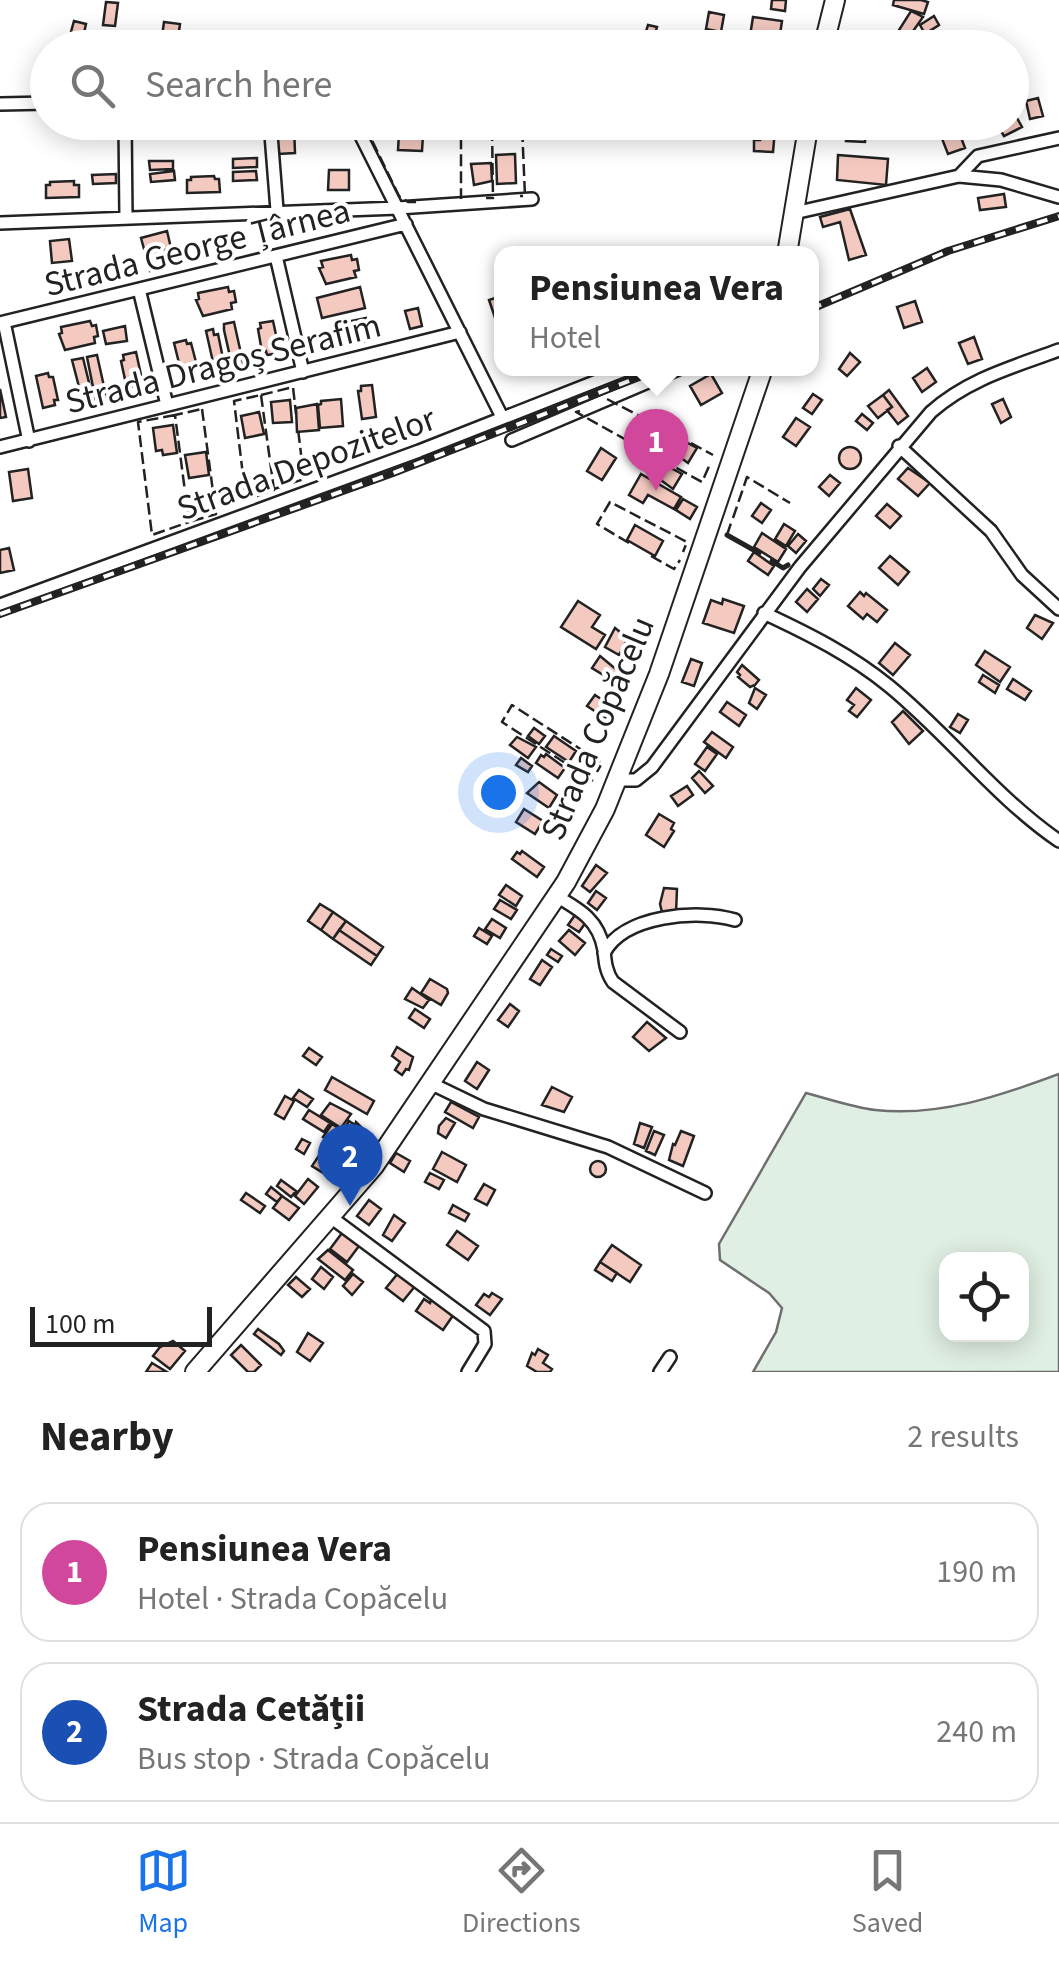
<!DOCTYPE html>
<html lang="en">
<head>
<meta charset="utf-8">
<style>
  :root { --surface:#fff; --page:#f2f2f2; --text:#222; --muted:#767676; --line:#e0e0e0; --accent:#1a73e8 }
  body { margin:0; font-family:"Source Sans 3",sans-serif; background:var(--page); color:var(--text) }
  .controls { position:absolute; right:30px; bottom:30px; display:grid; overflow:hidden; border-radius:20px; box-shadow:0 5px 25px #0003 }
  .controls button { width:90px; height:90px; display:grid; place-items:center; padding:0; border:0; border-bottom:2px solid var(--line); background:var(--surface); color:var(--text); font:50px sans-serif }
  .scale { position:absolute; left:30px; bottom:25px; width:182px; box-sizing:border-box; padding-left:10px; border:5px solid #222; border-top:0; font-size:28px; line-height:35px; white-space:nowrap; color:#222; -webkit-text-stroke:8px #fff; paint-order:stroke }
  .you { position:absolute; left:498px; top:792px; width:35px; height:35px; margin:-25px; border:8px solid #fff; border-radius:50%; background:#1a73e8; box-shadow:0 0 0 15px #1a73e833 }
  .badge { display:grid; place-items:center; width:65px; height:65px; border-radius:50%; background:var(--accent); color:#fff; font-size:32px; font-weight:700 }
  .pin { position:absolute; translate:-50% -82px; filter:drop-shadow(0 2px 5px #0008) }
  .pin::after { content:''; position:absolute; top:52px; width:35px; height:30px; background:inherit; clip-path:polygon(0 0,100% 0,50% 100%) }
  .popup { position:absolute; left:494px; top:246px; width:325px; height:130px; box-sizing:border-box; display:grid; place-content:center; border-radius:20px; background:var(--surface); filter:drop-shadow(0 2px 8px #0005); font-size:32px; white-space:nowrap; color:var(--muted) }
  .popup b { font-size:38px; color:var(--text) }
  .popup::after { content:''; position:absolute; left:50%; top:100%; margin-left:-20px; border:20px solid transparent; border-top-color:var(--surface) }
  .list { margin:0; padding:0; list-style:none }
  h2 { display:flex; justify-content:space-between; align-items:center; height:130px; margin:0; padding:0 40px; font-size:42px }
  h2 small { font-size:32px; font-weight:400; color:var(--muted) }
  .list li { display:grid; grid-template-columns:65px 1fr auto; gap:30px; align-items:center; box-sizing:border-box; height:140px; margin:0 20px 20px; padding:0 20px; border:2px solid var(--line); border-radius:30px }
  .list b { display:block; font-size:38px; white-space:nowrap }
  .list p { margin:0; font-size:32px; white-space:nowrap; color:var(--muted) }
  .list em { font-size:32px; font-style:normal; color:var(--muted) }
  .icon { flex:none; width:55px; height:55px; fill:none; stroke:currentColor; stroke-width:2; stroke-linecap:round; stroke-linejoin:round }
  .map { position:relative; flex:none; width:1059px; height:1372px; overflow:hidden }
  .search { position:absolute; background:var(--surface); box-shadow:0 5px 25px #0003; left:30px; right:30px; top:30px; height:110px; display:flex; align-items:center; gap:25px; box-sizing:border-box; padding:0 35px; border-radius:55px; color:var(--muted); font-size:38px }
  .sheet { height:450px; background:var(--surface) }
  nav { display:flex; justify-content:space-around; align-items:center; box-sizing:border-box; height:140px; border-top:2px solid var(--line); background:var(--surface); font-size:28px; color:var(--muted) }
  nav a { display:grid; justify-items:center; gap:5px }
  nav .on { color:var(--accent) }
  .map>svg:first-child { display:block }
</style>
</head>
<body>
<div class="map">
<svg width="1059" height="1372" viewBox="0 0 1059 1372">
  <rect width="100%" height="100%" fill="#fff"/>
  <path fill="#e0efe3" stroke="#6f6f6f" stroke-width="2.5" fill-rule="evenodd" d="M1059,1074v298h-306l23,-40 6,-24 -13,-15 -49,-33 -1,-16 87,-151c23,6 46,14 69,17 64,7 125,-14 184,-36zM946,1260h76v74h-76z"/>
  <path fill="#f3c9c0" stroke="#222" stroke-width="2.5" d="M772,0h14l-1,11 -14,-2z
    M894,0h27l7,2 -4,12 -31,-9z
    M106,2l12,1 -3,23 -12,-1z
    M911,11l12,6 -12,17 -4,14h-14l6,-18z
    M709,12l15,3 -3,17 -15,-3z
    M934,16l5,9 -14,9 -5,-9z
    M753,17l29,4 -3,20 -29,-5z
    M74,21l12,3 -4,18 -13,-3z
    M164,22l16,2 -3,21 -16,-2z
    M648,25l9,2 -3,11 -9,-3z
    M188,36l17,2 -1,10h-17z
    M99,40l15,2 -1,6h-15z
    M1038,98l5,18 -13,3 -4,-18z
    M1017,118l5,9 -18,9 -5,-8z
    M182,122h39l3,12 -45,1z
    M847,122h19l-1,20 -19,-1z
    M969,122h13l2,6 -11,4z
    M956,124l9,24 -17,6 -9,-23z
    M277,125h17l1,28 -17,1z
    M761,128l14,2 -2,22 -19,-1v-11h6z
    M399,133l24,2 -1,16 -24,-1z
    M515,154l1,29 -19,1 -1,-29z
    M838,155l50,4 -2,26 -49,-5z
    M257,158v9l-24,1v-9z
    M149,161h24v8l-23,1z
    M491,163l1,18 -18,4 -3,-21z
    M329,170h20v20h-21z
    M174,171l1,9 -24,2 -1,-8z
    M256,171l1,9 -24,1v-9z
    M116,174v9l-23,1 -1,-9z
    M214,176l1,3h4l1,13 -33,1v-13h4v-3z
    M74,181v4h5v12l-33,1v-13h4v-3z
    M1004,194l2,13 -26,3 -2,-12z
    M850,209l16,46 -17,5 -9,-38 -17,5 -3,-10z
    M167,231l4,17 -12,3 4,16 -13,4 -9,-33z
    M69,239l3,22 -20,2 -2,-22z
    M351,255l1,5 5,-1 2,11 -5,1 2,6 -30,7 -7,-16 4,-1 -2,-6z
    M228,287l1,5 5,-1 2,11 -5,1 1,6 -29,7 -7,-16 3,-1 -1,-6z
    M360,287l5,21 -43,10 -5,-20z
    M501,296v39l-12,-35z
    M915,301l7,21 -18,6 -7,-21z
    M418,308l4,18 -12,3 -5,-18z
    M366,318l1,5 5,-1 2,11 -4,1 1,6 -30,7 -7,-16 4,-1 -1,-6z
    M90,321l2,5 4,-1 2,11 -4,1 1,6 -30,7 -6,-16 3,-1 -1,-6z
    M273,321l7,32 -13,2 -1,-4 -4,1 -4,-23 3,-1 -1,-5z
    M234,322l10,45 -11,3 -9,-40v-6z
    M125,326l2,15 -21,3 -3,-13z
    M213,329l1,6 4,-1 8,39 -10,3 -1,-6 -7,1 -2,-7 7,-2 -7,-31z
    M974,337l8,22 -14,5 -9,-21z
    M186,340l1,4 4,-1 6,23 -4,1 1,4 -12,4 -8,-32z
    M136,352l7,32 -13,3 -1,-4 -3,1 -5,-23 3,-1 -1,-5z
    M850,353l10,9 -13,14 -8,-7z
    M97,355l10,45 -11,2 -9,-45z
    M83,358l11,45 -10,3 -12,-46z
    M927,368l9,14 -14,10 -9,-14z
    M48,373l1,4h4l5,23h-4l1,5 -12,3 -7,-32z
    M711,374l11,19 -21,12 -11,-19z
    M372,385l4,32 -14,2 -4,-28h3v-5z
    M0,389l6,28 -6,1z
    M889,390l19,26 -10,8 -11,-14 5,-3 -9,-12z
    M813,394l9,6 -10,14 -9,-6z
    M883,395l9,12 -14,11 -10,-12z
    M341,399l2,27 -23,2 -2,-23 3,-1v-3z
    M1003,399l8,18 -10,6 -9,-19z
    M290,400l2,22 -19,1 -2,-21z
    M317,404l2,26 -22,2 -1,-24z
    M259,412l5,22 -19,4 -4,-22z
    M862,414l11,9 -6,7 -11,-9z
    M796,418l14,9 -14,19 -13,-9z
    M173,425l4,28 -14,2 -1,-5 -6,1 -3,-23z
    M673,435l24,13 -9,15 -22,-16z
    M839 458a11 11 0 1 1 22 0a11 11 0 1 1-22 0Z
    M601,448l15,10 -14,22 -15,-9z
    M206,452l3,23 -20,3 -4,-23z
    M658,461l24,13 -9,15 -22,-16z
    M908,468l22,15 -12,13 -20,-17z
    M28,469l4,29 -19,3 -4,-29z
    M641,474l40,23 -7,12 -26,-14 -5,8 -14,-8z
    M830,475l10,8 -11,13 -10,-9z
    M683,499l14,8 -7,12 -14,-9z
    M761,503l10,7 -9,13 -10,-7z
    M887,504l14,12 -11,12 -14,-12z
    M784,524l11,7 -9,15 -11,-7z
    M635,525l28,16 -8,15 -28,-16z
    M762,533l24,16 -8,13 -24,-15z
    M798,534l8,7 -10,12 -8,-7z
    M9,548l5,22 -14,3v-23z
    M754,552l20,14 -6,9 -20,-14z
    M890,556l19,16 -11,13 -19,-17z
    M821,579l8,6 -9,11 -7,-7z
    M807,589l11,10 -11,13 -11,-10z
    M860,592l4,4 2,-3 21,17 -10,12 -10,-8 -4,5 -15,-13z
    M723,599l21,7 -10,27 -31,-10 8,-23 11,4z
    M578,601l22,14 -8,12 13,8 -9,14 -35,-22z
    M1035,615l18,8 -11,16 -15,-11z
    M615,628l13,10 -9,17 -14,-8z
    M895,643l15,12 -17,20 -14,-12z
    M985,651l25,16 -10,15 -24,-17z
    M600,656l23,19 -5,9 -26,-16z
    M691,659l11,4 -8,23 -12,-4z
    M742,665l17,15 -4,5 -5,2 -12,-10 2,-2 -3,-3z
    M983,675l16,10 -4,8 -16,-11z
    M1013,679l18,12 -6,9 -18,-11z
    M755,688l11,7 -9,14 -8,-6z
    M856,688l15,12 -14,17 -8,-6 5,-6 -7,-5z
    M595,695l18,12 -8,11 -18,-12z
    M727,702l19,13 -7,11 -19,-14z
    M903,711l20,20 -14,13 -17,-22z
    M958,714l10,6 -8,13 -10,-6z
    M534,728l11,8 -6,8 -11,-8z
    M712,732l21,15 -7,11 -22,-16z
    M554,736l22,15 -7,11 -23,-15z
    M517,737l19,10 -8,11 -18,-13z
    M707,747l10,7 -12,17 -10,-7z
    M546,754l19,14 -7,10 -22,-15 5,-8 3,2z
    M521,758l11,8 -4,6 -12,-7z
    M699,771l14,15 -8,7 -13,-15z
    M539,782l18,13 -8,13 -22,-15z
    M687,786l6,9 -15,11 -7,-10z
    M524,809l19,12 -8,13 -19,-12z
    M659,814l15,9 -3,6 3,2 -10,16 -18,-12z
    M522,851l22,16 -7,10 -25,-18 5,-7 3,2z
    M596,865l11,8 -17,19 -8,-6z
    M506,885l16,11 -6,10 -17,-11z
    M664,888l13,1 -1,24 -14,-1 -2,-8z
    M596,891l10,7 -9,12 -9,-7z
    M500,900l17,10 -6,9 -17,-10z
    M320,904l13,8 -12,18 -13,-9z
    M333,912l13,9 -13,18 -12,-9z
    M575,915l11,7 -7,10 -11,-7z
    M492,919l14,9 -6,10 -15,-9z
    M346,921l37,26 -6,9 -38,-26z
    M479,928l13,8 -5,8 -13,-8z
    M339,930l38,26 -6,9 -38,-26z
    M569,930l16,13 -10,12 -16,-14z
    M551,949l11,7 -4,6 -11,-7z
    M542,960l10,7 -12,18 -10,-6z
    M430,979l17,10 1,4 -7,12 -20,-12z
    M412,988l17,12 -6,8 -18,-9z
    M510,1004l9,7 -11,16 -10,-7z
    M415,1009l15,10 -6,9 -15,-10z
    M647,1022l19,16 -17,13 -16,-14z
    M397,1047l16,10 -4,13 -3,-1 -4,6 -7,-5 5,-8 -8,-6z
    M309,1048l13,9 -6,8 -13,-9z
    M477,1062l12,8 -12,19 -12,-8z
    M332,1077l42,24 -7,13 -42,-24z
    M552,1087l20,10 -8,15 -22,-7z
    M299,1090l14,9 -6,8 -14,-9z
    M285,1096l9,5 -10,18 -9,-5z
    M451,1102l28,15 -6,11 -28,-16z
    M330,1103l21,11 -10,14 -20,-13z
    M309,1110l21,13 -6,9 -21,-13z
    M446,1118l9,5 -9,15 -8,-5 1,-7z
    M349,1121l6,4 1,-3 10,10 -6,9 -16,-11z
    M640,1123l12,4 -8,21 -10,-4z
    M332,1124l20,13 -10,11 -19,-11z
    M654,1131l10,4 -9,20 -9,-4z
    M681,1131l13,5 -11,30 -14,-6 4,-16 2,1z
    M302,1139l8,4 -6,11 -8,-5z
    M322,1151l13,9 -10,14 -13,-8z
    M442,1152l24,13 -9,17 -24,-13z
    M396,1153l14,8 -6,11 -14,-9z
    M590 1169a8 8 0 1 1 16 0a8 8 0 1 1-16 0Z
    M430,1173l14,7 -5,9 -14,-7z
    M308,1179l10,8 -14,17 -9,-8z
    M281,1180l15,11 -5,6 -14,-11z
    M484,1184l11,6 -8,15 -12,-6z
    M271,1187l11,9 -5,6 -11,-8z
    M246,1193l19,13 -5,7 -19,-13z
    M282,1196l17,12 -10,12 -16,-12z
    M369,1200l12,9 -12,16 -12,-9z
    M453,1205l16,9 -4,7 -16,-8z
    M394,1215l11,8 -13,18 -9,-6z
    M457,1231l21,15 -10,14 -21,-15z
    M342,1233l17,13 -12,16 -17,-13z
    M612,1245l29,20 -11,17 -30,-20z
    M328,1250l25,20 -8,10 -27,-21z
    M600,1262l17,11 -5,8 -17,-11z
    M321,1267l12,10 -9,12 -12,-10z
    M399,1272l17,13 -13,16 -17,-13z
    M353,1274l10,8 -11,13 -9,-9z
    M296,1277l14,12 -8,8 -14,-12z
    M492,1293l10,6 -12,16 -14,-10 8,-11 5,3z
    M432,1298l22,16 -11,16 -27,-19 8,-12 6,4z
    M258,1329l21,15 5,7 -3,4 -27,-21z
    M308,1333l15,10 -13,18 -13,-9z
    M173,1341l12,10 -15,18 -17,-13 7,-9z
    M241,1345l20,20 -7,7h-6l-17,-17z
    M538,1349l10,6 -5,8 9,6 -2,3h-13l-10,-6 5,-13 3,2z
    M152,1363l15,9h-21z"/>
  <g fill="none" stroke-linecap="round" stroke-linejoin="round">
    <defs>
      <path id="street" d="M0,104l48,-1
        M125,122l1,96
        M270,122l7,88
        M354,122l148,295
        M959,176l42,4 58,17
        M794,213l165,-37 19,-20 81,-18
        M0,223l398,-15 134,-9
        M276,256l27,116
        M139,289l28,116
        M4,322l25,119
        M0,323l406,-99
        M512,440l169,-72
        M899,446l92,85 31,44 37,34
        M0,447l460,-115
        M0,605l419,-154 211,-83
        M764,613c45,21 87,42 125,73 60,49 106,111 170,155
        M618,780h18l16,-13 148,-200 131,-155c37,-33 82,-45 128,-62
        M556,896c25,14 43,25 48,54 1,12 2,22 9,32l67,50
        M604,953c20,-38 94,-44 131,-33
        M430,1083l54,26 124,38 97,46
        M332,1218l152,113 1,13 -17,28
        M660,1372l10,-15"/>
      <path id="primary" d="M823,48l12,-48
        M787,254l22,-132
        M195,1372l179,-206 192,-284 39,-73 54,-135 104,-306"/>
    </defs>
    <use href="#street" stroke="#222" stroke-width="16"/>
    <use href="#primary" stroke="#222" stroke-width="22"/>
    <use href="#street" stroke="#fff" stroke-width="11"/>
    <use href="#primary" stroke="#fff" stroke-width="18"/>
    <defs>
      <path id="rail" d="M811,309l137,-58 111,-35
        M0,614l393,-141 269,-105"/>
    </defs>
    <use href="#rail" stroke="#222" stroke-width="8"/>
    <use href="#rail" stroke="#fff" stroke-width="4" stroke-dasharray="11" stroke-linecap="butt"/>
    <path stroke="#222" stroke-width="2.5" stroke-dasharray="12 5" stroke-linecap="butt" d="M461,126h31l1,72h-7
      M492,126h30l3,70h-5
      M416,202h-8l-9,-6 -34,-70h96v73
      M261,395l13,95 -28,10 -12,-99z
      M261,395l32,-8 3,27
      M607,399l71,37
      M202,409l14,105 -27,8 -14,-107z
      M580,411l-4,1 126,70 8,-18
      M175,415l-37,7 14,113 37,-13
      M691,443l22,12
      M274,489l30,-10 -6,-50
      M733,518l14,-41 43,26
      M727,535l4,-12
      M629,543l-32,-19 13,-22 77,40 -4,10
      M651,556l23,13 6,-9
      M593,781l-91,-59 10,-17 90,58 -5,9"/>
    <path stroke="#222" stroke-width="5" d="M727,535l32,18
      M772,561l11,7 5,-3"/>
  </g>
  <g text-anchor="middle" stroke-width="8" stroke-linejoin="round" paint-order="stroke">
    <g font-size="35" fill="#222" stroke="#fff">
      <text transform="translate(197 247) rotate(-14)" y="12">Strada George Țârnea</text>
      <text transform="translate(223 363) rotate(-14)" y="12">Strada Dragoș Serafim</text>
      <text transform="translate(306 463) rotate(-20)" y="12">Strada Depozitelor</text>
      <text transform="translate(597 728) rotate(-67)" y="12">Strada Copăcelu</text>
    </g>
  </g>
</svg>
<div class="controls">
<button><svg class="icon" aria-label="locate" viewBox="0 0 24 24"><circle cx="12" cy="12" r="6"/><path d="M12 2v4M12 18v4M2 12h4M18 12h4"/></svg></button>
</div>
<div class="scale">100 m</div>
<div class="you"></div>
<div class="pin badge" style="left:656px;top:491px;background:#d1479c">1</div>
<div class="popup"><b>Pensiunea Vera</b>Hotel</div>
<div class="pin badge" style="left:350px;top:1206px;background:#1a4fb4">2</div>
<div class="search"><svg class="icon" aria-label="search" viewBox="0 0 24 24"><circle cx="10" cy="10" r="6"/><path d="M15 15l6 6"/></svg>Search here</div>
</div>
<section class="sheet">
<h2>Nearby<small>2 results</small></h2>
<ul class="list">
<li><span class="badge" style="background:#d1479c">1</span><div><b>Pensiunea Vera</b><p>Hotel · Strada Copăcelu</p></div><em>190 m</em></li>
<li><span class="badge" style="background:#1a4fb4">2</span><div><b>Strada Cetății</b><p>Bus stop · Strada Copăcelu</p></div><em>240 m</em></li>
</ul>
</section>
<nav>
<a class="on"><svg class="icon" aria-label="map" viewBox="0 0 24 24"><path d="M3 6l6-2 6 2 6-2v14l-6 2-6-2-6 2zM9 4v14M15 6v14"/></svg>Map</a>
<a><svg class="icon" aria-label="directions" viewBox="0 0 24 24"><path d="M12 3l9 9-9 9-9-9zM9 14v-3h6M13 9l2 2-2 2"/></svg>Directions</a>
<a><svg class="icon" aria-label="saved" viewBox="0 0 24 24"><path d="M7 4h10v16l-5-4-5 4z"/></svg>Saved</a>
</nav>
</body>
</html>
